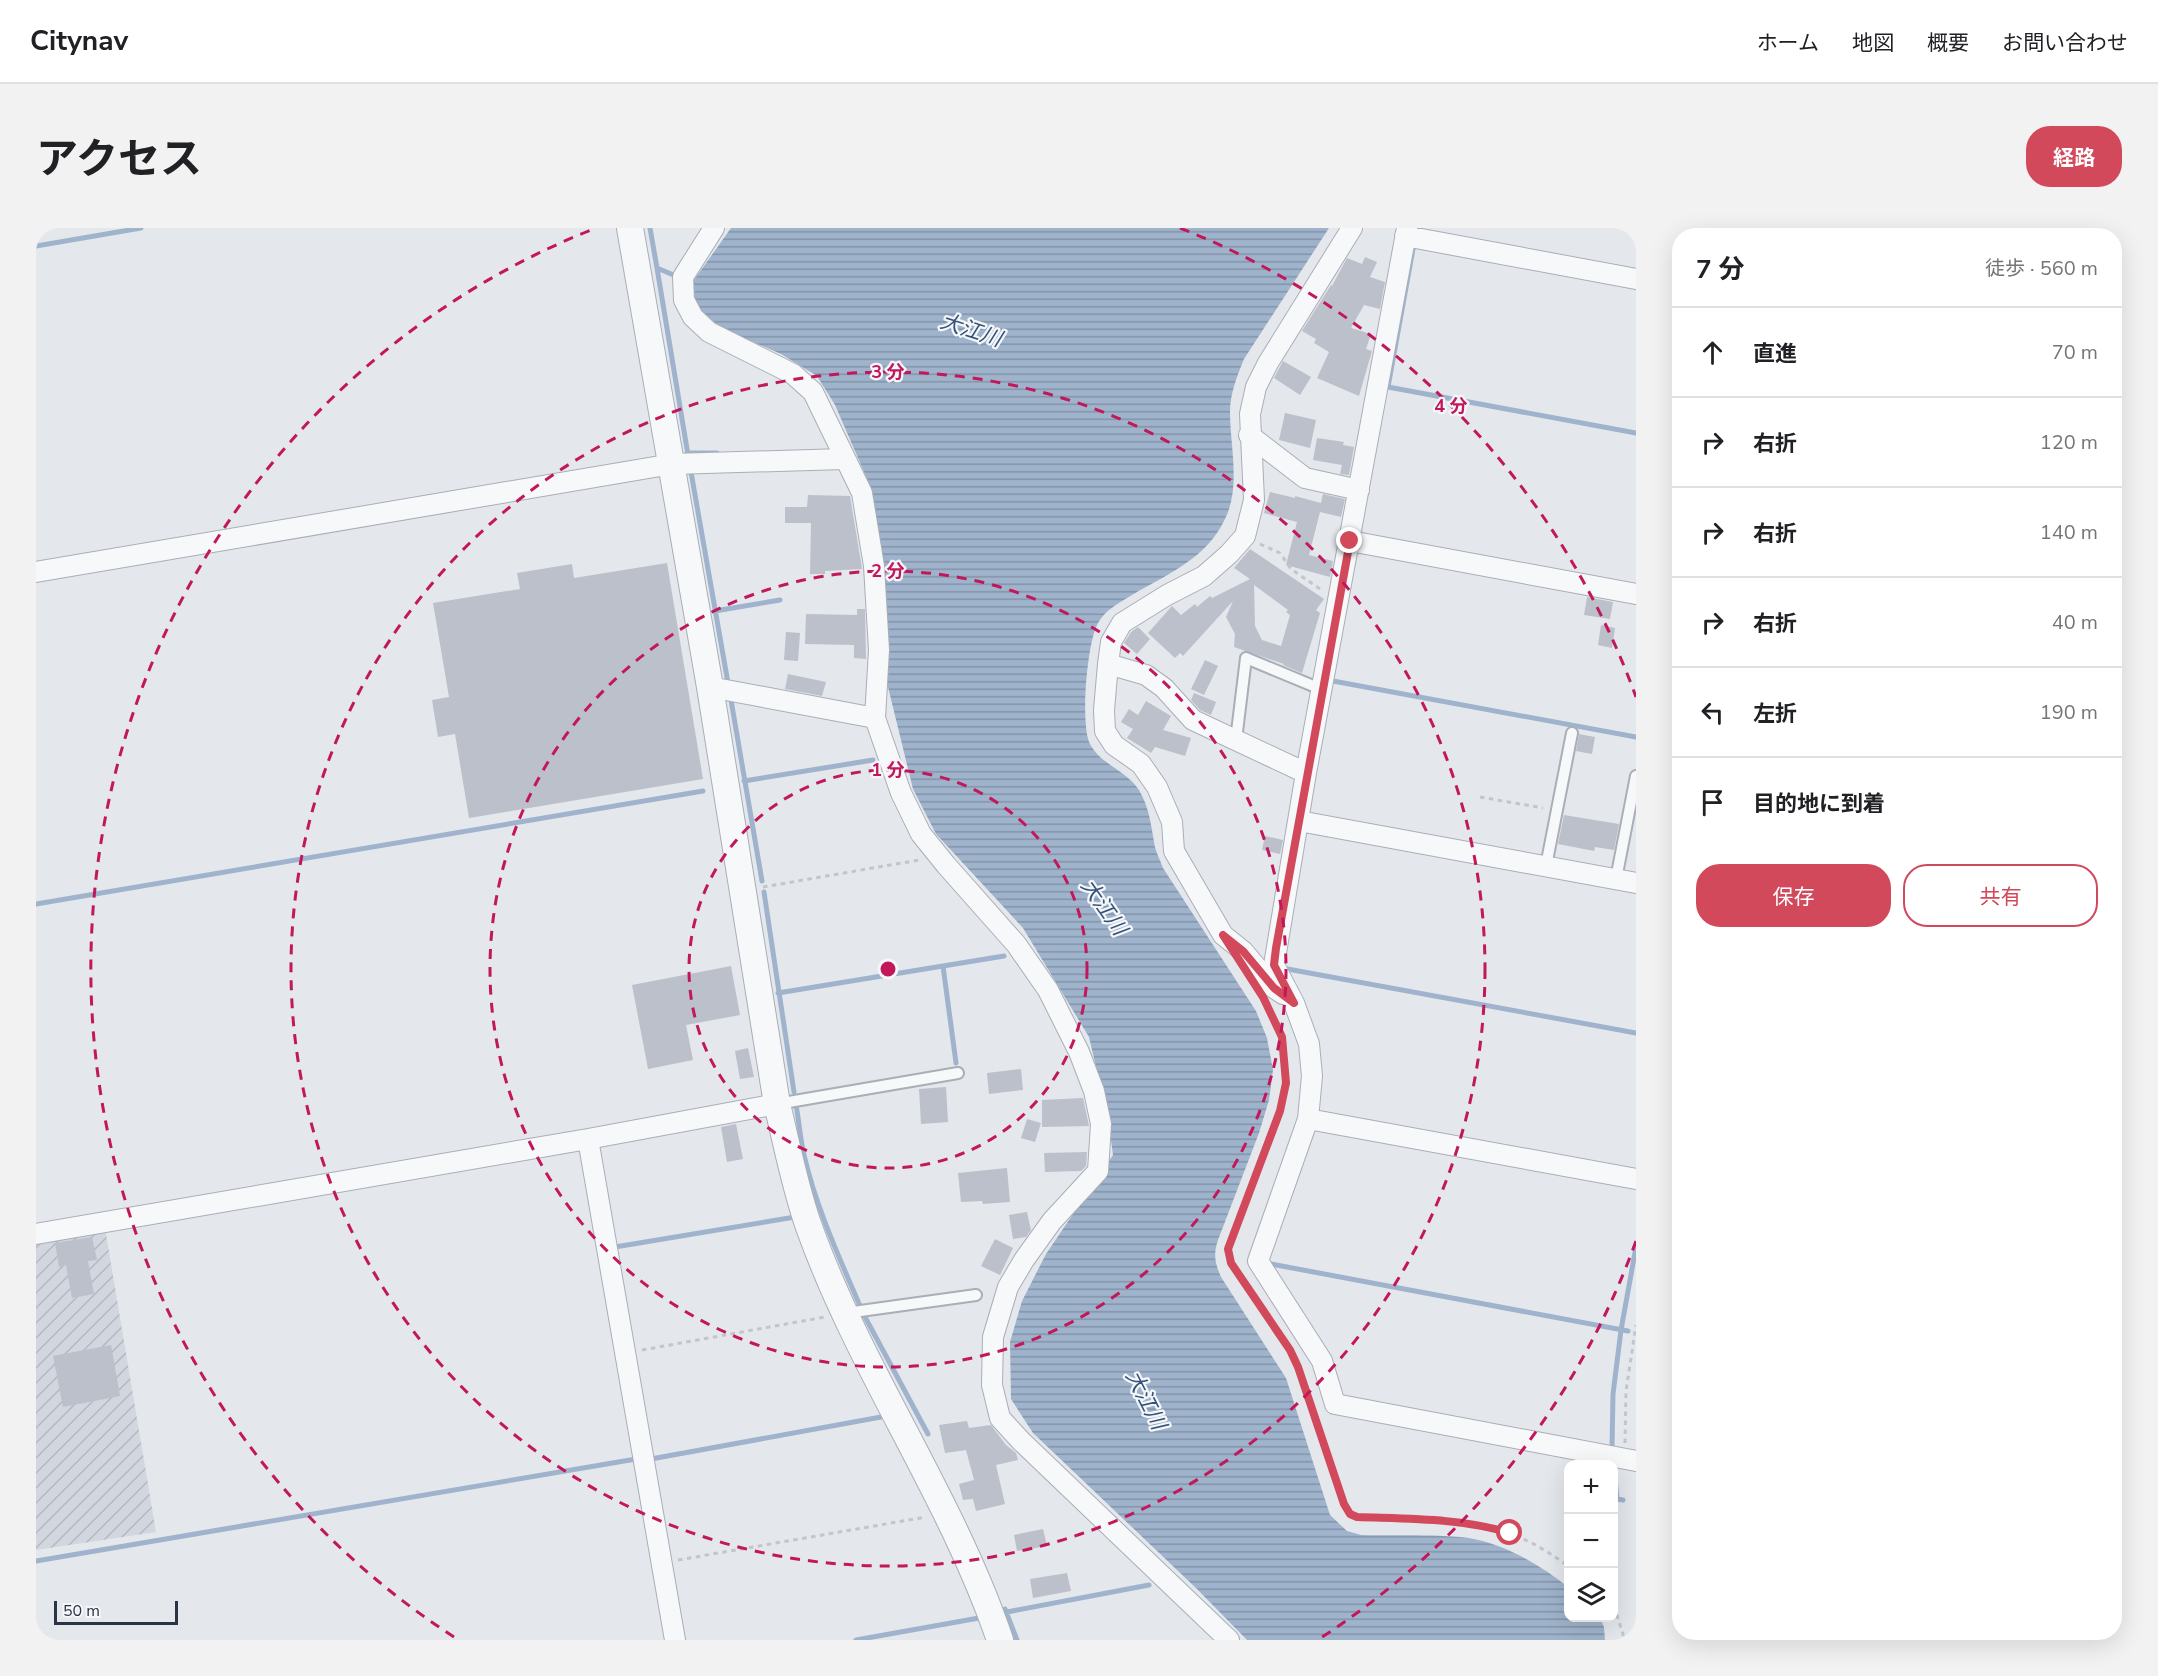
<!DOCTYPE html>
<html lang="ja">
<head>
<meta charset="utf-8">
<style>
  :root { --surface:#fff; --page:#f2f2f2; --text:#202124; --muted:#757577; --line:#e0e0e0; --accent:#d1495b }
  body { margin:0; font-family:"Nunito Sans","Noto Sans JP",sans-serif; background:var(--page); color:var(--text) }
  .controls { position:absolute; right:18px; bottom:18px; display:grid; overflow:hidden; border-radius:12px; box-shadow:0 6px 24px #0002 }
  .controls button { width:54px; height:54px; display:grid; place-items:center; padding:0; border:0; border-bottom:2px solid var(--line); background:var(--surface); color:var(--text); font:30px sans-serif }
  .scale { position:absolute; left:18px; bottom:15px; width:124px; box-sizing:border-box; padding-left:6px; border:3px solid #2b3445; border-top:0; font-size:16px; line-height:21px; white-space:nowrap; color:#2b3445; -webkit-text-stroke:4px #f4f6f9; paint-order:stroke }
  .stop { position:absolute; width:18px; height:18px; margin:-14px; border:4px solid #d1495b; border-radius:50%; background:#fff }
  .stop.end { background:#d1495b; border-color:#fff; box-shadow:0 2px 6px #0008 }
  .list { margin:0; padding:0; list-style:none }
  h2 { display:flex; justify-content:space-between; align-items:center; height:78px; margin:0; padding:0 24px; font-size:26px }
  h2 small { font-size:20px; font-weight:400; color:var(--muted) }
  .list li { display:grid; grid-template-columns:39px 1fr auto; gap:18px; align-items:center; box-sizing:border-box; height:90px; padding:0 24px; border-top:2px solid var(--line) }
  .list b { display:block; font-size:22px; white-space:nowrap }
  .list em { font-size:20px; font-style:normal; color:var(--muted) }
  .actions { display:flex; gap:12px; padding:18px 24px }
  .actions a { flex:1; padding:14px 0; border:2px solid var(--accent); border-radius:24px; text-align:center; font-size:21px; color:var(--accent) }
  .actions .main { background:var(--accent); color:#fff }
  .icon { flex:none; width:33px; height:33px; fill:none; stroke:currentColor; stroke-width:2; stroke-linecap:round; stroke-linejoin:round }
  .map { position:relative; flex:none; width:1600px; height:1412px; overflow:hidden; border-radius:24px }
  header { display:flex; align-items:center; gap:36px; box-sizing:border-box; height:84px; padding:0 30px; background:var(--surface); border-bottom:2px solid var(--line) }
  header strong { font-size:28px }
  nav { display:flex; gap:33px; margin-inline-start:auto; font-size:21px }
  .intro { display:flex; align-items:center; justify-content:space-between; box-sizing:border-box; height:144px; padding:0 36px }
  h1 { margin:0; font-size:42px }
  .button { padding:15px 27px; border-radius:24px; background:var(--accent); color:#fff; font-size:21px; font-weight:700 }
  main { display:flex; gap:36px; padding:0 36px }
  aside { flex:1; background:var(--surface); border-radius:24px; box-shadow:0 6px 24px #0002 }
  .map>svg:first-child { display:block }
</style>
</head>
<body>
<header>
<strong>Citynav</strong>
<nav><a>ホーム</a><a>地図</a><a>概要</a><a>お問い合わせ</a></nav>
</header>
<div class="intro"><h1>アクセス</h1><a class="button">経路</a></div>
<main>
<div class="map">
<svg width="1600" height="1412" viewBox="0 0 1600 1412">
  <defs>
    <pattern id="industrial-furrows" width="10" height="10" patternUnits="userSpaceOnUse" patternTransform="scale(1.5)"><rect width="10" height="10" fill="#d2d6de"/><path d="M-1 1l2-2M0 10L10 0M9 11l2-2" fill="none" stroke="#b4b8c0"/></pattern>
    <pattern id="water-rules" width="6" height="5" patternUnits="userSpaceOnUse" patternTransform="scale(1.5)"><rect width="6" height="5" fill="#9fb4cc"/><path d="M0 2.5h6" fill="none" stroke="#8293a7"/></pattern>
  </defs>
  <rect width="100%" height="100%" fill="#e4e7ec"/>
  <path fill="url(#industrial-furrows)" d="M69,1000l51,304 -120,18v-310z"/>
  <path fill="url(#water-rules)" d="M695,0h598l-85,131c-7,17 -14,35 -14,53 0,34 11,75 -5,107 -18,39 -57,55 -93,76 -13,8 -27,15 -34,28 -11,19 -18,102 -8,121 10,20 37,27 49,46 10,17 12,34 15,52 1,9 6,17 9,26l93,143 11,27 6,32 -4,30 -10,33 -41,107c-5,15 -3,23 3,37l65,101 44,137 17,16 14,4c34,1 75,-1 108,3 36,6 71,27 99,49v31h32l4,9 1,13h-358l-50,-51 -164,-156 -22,-34 -1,-57 12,-41 24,-47 67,-99 -5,-37 -19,-81 -66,-109 -87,-94 -23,-45 -26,-106 -1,-75 -4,-51 -11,-69 -36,-83 -18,-29 -36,-22 -58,-25 -30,-24 1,-25z"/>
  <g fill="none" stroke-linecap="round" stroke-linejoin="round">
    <path stroke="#9fb4cc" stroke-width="5" d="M614,0l7,40 19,8
      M0,18l105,-18
      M1377,21l-25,138 248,46
      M621,40l31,187
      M652,225h29
      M655,244l37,211
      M679,383l65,-11
      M1297,453l303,56
      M695,472l31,181
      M708,553l129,-21
      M728,664l30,200
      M0,676l667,-113
      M907,738l13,97
      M1246,740l354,65
      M742,765l226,-37
      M760,877c3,16 4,33 8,50 12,52 35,102 56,151
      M579,1019l180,-30
      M1235,1036l357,67
      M829,1089l63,117
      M1576,1220l1,-54 8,-64 15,-83
      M615,1231l230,-42
      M1578,1240l3,31 6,1
      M0,1333l600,-102
      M969,1381l12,31
      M971,1384l142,-27
      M820,1412l123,-22"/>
  </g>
  <path fill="#bbc0ca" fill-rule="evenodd" d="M1329,29l12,5 -7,15 15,5 -5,27 -16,-4 -13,23 20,6 -5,15 6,2 -13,45 -42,-18 12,-26 -15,-9 2,-4 -14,-8 29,-46 1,1 15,-28 15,6z
    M1247,133l28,16 -11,18 -26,-17z
    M1249,185l31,7 -6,28 -31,-8z
    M1281,210l27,4 -1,3 11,2 -5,28 -9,-1 2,-9 -29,-5z
    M1234,264l25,6v-2l26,7 2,-9 22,5 -4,18 -21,-5 -11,43 24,6 -3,16 -44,-12 11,-43 -33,-9z
    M772,267l42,1 12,73 -37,2v3h-15l1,-51h-26v-16h22z
    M1214,321l74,50 -8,11 4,3 -18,60 -19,-8 1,-1 -50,-17 1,-13 -9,-17 7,-16 -50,55 -3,-3 -5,5 -27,-25 24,-27 9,9 14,-11 2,3 13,-11 2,2 38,-19 -16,-11zM1218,357l34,25 -2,2 4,3 -9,31 -19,-6 -7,-14z
    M631,335l36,216 -234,39 -14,-84 -17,3 -6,-37 17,-3 -16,-94 87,-14 -3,-16 55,-9 2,14z
    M1551,369l26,5 -3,17 -26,-4z
    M821,381h8l1,50 -12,-1v-13l-49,-1 1,-30 51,1z
    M1565,397l14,3 -3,20 -14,-3z
    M1102,399l12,12 -13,15 -13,-11 7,-11z
    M750,404l14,1 -2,28 -14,-1z
    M1169,432l13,6 -14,29 -13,-6z
    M752,446l38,8 -4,14 -37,-7z
    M1158,465l22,9 -5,13 -11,-5 -9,-10z
    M1110,473l25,15 -8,14 28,8 -6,18 -30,-9 -4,6 -24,-15 6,-9 -12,-7 8,-13 9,6z
    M1543,506l16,3 -3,17 -16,-3z
    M1528,587l55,9 -5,26 -19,-3 -1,4 -36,-7z
    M1229,608l18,4 -3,14 -18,-4z
    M695,738l9,49 -54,10 7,35 -45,9 -16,-84z
    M712,820l6,29 -14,2 -5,-28z
    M985,841l2,21 -34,4 -2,-21z
    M910,859l2,35 -27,2 -2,-35z
    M1047,870l6,28 -47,1v-27z
    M991,891l14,4 -6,19 -14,-4z
    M700,896l7,35 -16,3 -6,-35z
    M1051,924l-1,14 -5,5 -36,1 -1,-19z
    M971,940l3,34 -27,2 -1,-3 -21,1 -3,-29z
    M991,984l4,18 -5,7 -13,2 -4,-24z
    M56,1009l5,23 -9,1 6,33 -22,4 -6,-33 -7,2 -4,-24z
    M959,1011l18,9 -13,27 -19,-9z
    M75,1117l9,51 -57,11 -10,-51z
    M931,1193l2,7 22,-3 15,20 10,8 2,7 -22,5 9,39 -29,7 -3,-12 -10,1 -4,-16 15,-4 -8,-30 -21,3 -6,-28z
    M1007,1301l4,17 -30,5 -3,-16z
    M1031,1345l4,18 -38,7 -3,-19z"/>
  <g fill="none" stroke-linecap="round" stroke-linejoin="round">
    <defs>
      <path id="service" d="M1200,512l10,-82 77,32
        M1510,638l26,-133
        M1580,651l20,-103
        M741,876l181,-31
        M810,1085l130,-18"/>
      <path id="minor" d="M678,0l-31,49 1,23 9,17 16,15 84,42 20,18 49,101 12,73 5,84 -4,68 26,75 20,41 25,31 70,79 32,46 31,62 15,39 7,33 -3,47 -46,50 -28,39 -16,27 -15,50 -1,48 8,33 21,23 208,199
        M1371,0l-101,545 -32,192 20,38 15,41 3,32 -4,43 328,60
        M1369,8l231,43
        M1213,207l56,43 54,12
        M1314,313l286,53
        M0,344l636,-108 172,-5
        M1072,436l-4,46 1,21 9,14 27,19 16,23 15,35 2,29 49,84 20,16 31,37 9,6
        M674,459l165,31
        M1270,545l-113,-53 -29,-32 -18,-13 -38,-11 3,-22 11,-19 45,-28 37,-19 25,-22 16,-18 9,-36 -4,-86 6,-27 12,-24 84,-135
        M1263,593l337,62
        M1272,891l-50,142 64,100 13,43 301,57
        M552,911l87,501
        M0,1006l552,-95 189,-35"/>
      <path id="tertiary" d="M594,0l80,459 67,417c10,41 18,84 32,123 51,143 142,269 191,413"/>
    </defs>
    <use href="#service" stroke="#a9aeb7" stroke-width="14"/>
    <use href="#minor" stroke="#a9aeb7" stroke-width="22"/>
    <use href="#tertiary" stroke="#a9aeb7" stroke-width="28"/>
    <path stroke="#c2c5cb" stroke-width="3" stroke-dasharray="4.5 4.5" stroke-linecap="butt" d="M1224,316l20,9 11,16 32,22
      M1444,569l63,11
      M727,659l156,-27
      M1231,777l15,32 4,46 -6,28 -52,138 3,14 59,87 8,17 46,137 6,10 7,3c50,2 104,-1 151,16 22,7 42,20 60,33
      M606,1122l183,-33
      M1589,1215l1,-52 10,-66
      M642,1332l248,-43
      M1578,1378l9,28v6"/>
    <use href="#service" stroke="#f7f8fa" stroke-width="10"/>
    <use href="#minor" stroke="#f7f8fa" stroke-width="20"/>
    <use href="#tertiary" stroke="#f7f8fa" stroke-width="26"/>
  </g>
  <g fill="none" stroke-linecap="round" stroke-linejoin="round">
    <path stroke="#d1495b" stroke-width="8" d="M1314,313l-74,407 -2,17 20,38 -20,-15 -31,-37 -20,-16 40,62 19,40 4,46 -6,28 -52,138 3,14 59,87 8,17 46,137 6,10 7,3c52,2 103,1 153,16"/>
  </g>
  <g fill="none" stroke="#c2185b" stroke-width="3" stroke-dasharray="10 8">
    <circle cx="852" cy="741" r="199"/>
    <circle cx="852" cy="741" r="398"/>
    <circle cx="852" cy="741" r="597"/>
    <path d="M1600 1013A796 796 0 0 1 1286 1409M418 1409A796 796 0 0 1 560 0M1144 0A796 796 0 0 1 1600 469"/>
  </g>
  <g text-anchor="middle" stroke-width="4.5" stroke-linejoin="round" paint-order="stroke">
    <g font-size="21" font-style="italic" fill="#34527a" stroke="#f4f6f9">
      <text transform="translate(935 102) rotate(18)" y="7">大江川</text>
      <text transform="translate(1068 679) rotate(55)" y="7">大江川</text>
      <text transform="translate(1110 1172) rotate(63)" y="7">大江川</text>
    </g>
  </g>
  <circle cx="852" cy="741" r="9" fill="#c2185b" stroke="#f4f6f9" stroke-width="3"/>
  <g font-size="18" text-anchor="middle" font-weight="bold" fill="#c2185b" stroke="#f4f6f9" stroke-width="4.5" stroke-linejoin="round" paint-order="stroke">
    <text x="852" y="150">3 分</text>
    <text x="1415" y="184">4 分</text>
    <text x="852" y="349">2 分</text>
    <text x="852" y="548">1 分</text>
  </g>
</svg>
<div class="controls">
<button>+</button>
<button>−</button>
<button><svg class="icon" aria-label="layers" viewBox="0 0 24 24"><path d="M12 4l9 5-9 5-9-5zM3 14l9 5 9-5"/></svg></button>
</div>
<div class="scale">50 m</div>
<div class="stop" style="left:1474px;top:1305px"></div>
<div class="stop end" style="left:1314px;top:313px"></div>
</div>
<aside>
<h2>7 分<small>徒歩 · 560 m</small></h2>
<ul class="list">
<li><svg class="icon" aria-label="ahead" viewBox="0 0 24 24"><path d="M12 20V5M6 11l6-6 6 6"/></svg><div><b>直進</b></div><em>70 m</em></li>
<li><svg class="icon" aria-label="right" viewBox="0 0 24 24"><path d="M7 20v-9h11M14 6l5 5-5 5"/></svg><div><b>右折</b></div><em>120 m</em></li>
<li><svg class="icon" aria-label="right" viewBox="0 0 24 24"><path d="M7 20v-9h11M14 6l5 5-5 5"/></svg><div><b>右折</b></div><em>140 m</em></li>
<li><svg class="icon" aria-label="right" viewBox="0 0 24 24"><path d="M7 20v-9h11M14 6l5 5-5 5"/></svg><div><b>右折</b></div><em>40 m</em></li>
<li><svg class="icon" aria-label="left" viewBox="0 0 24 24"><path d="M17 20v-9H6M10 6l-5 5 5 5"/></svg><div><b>左折</b></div><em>190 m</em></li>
<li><svg class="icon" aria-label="arrive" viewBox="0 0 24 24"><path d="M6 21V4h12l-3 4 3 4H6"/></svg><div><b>目的地に到着</b></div></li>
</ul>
<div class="actions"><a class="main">保存</a><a>共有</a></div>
</aside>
</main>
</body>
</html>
